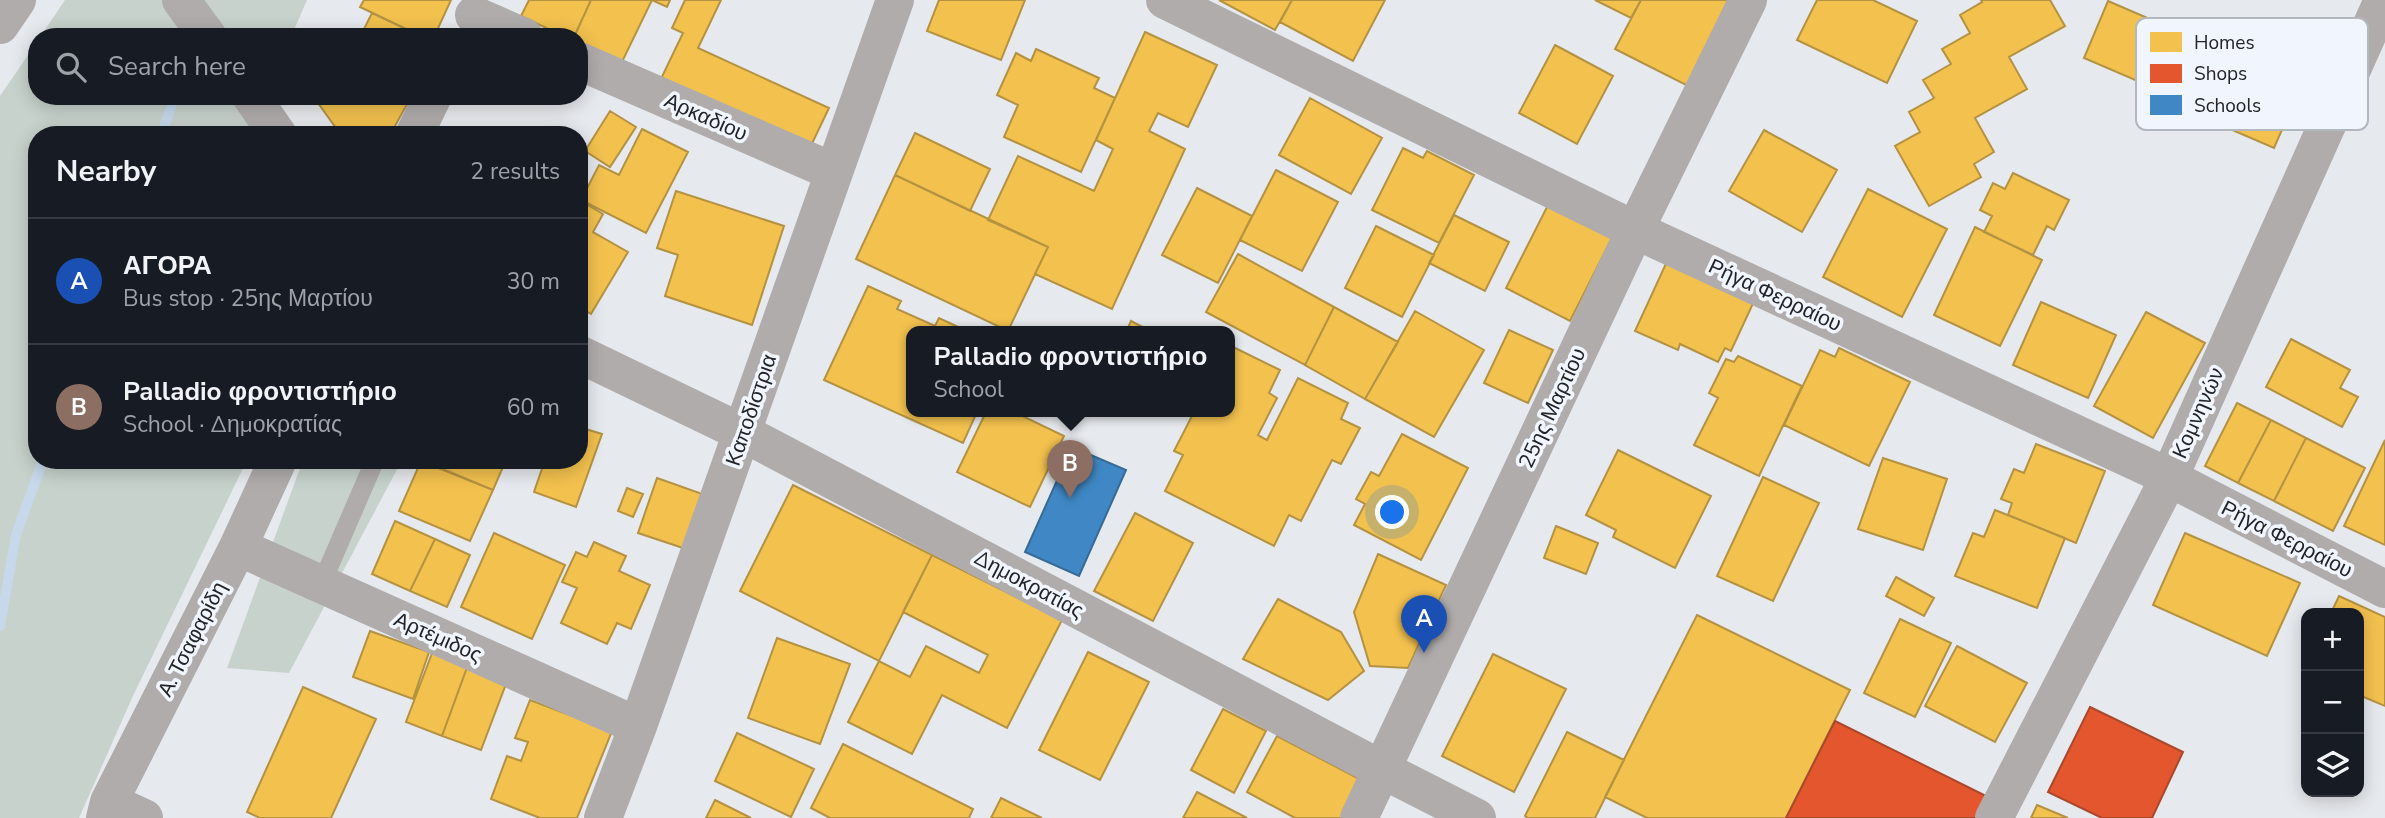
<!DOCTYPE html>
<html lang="en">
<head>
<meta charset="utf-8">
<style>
  :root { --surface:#171b24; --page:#20242c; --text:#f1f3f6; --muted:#9ea1a6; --line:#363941; --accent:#67696c }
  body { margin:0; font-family:"Nunito Sans",sans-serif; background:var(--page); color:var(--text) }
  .controls { position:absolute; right:21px; bottom:21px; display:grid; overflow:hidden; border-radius:14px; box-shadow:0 4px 18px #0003 }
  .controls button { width:63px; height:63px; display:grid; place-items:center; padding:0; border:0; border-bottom:2px solid var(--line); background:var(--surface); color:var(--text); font:35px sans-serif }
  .you { position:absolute; left:1393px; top:513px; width:24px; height:24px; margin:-18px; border:5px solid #fff; border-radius:50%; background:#1a73e8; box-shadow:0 0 0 10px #1a73e833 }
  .badge { display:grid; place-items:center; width:46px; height:46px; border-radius:50%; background:var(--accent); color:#fff; font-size:23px; font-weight:700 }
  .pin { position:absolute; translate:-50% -58px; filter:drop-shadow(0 2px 4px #0008) }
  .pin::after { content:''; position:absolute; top:37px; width:24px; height:21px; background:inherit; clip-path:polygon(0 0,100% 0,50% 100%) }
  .popup { position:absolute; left:906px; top:326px; width:329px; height:91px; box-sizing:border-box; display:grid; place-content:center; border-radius:14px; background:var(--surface); filter:drop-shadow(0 2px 5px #0005); font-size:23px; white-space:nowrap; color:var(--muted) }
  .popup b { font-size:26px; color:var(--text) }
  .popup::after { content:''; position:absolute; left:50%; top:100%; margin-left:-14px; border:14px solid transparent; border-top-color:var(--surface) }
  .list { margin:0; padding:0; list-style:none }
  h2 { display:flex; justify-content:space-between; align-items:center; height:91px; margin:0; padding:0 28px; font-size:30px }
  h2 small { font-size:23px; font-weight:400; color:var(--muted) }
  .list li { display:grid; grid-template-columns:46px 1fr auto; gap:21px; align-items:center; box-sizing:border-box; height:126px; padding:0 28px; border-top:2px solid var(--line) }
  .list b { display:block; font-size:26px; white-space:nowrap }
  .list p { margin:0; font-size:23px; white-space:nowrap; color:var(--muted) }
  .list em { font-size:23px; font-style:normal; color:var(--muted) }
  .icon { flex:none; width:38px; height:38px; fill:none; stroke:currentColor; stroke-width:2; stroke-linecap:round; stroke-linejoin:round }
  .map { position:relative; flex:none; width:2385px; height:818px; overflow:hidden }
  .search { position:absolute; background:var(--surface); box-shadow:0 4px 18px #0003; left:28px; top:28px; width:560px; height:77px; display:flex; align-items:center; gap:18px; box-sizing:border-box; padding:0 24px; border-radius:28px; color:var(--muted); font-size:26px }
  .panel { position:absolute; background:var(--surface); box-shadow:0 4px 18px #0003; left:28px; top:126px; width:560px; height:343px; border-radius:28px }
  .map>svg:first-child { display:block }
</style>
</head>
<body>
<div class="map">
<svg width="2385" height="818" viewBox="0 0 2385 818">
  <rect width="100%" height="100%" fill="#e6e9ed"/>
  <path fill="#c7d2cc" d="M65,0h242l-16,37h-251z
    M37,42v54h229l-17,39h-212v325h210l-115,238 -53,120h-79v-722z
    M303,460h99l-113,213 -62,-5z"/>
  <path fill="#f2c14e" stroke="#b49242" stroke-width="2" d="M364,0h87l-17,37h-11l-63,-30z
    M529,0h62l-17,37h-9l-44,-21z
    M591,0h61l-31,64 -42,-20v-7h-5z
    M652,0h18l-3,7z
    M685,0h36l-23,48 131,60 -21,44 -149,-69 24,-50 -11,-5z
    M939,0h86l-24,60 -74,-29z
    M1219,0h73l-17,30z
    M1292,0h93l-32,61 -73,-39z
    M1595,0h46l-10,18z
    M1641,0h93l-44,87 -75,-38z
    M1817,0h56l44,21 -30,62 -90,-43z
    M1981,0h69l15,26 -56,31 18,32 -52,29 19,34 -20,12 7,13 -52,29 -34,-60 25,-14 -11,-20 25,-14 -11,-18 28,-16 -9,-15 28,-16 -10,-18 22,-13z
    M2108,1l79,34 -24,57 -79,-34z
    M372,13l51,24h-63z
    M1145,32l72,33 -29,62 -30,-14 -9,18 36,18 -73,160 -77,-35 13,-27 -60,-27 30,-64 76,35 19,-42 -17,-9z
    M2231,32l79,34 -36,82 -79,-34z
    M1555,45l58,31 -36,68 -58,-31z
    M1036,49l63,29 -5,10 21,10 -34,74 -77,-35 14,-32 -21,-10 19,-42 15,8z
    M313,96h97l1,1 -21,38h-49z
    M1310,98l72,40 -31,56 -72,-39z
    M610,111l26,16 -26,40 -25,-16z
    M642,129l46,23 -42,81 -65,-33 18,-35 20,10z
    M1764,130l73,40 -35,62 -73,-41z
    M915,133l75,36 -20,42 -75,-36z
    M1403,148l20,10 4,-7 47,24 -35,68 -67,-33z
    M1276,170l62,32 -36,69 -62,-31z
    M2013,173l56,27 -15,30 -7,-4 -14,29 -49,-23 8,-16 -12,-6 13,-27 12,6z
    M895,175l153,72 -40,84 -152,-72z
    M1197,188l55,28 -34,67 -56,-28z
    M1868,189l79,40 -45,88 -79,-40z
    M676,191l108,35 -32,99 -87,-29 13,-41 -21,-7z
    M579,200l24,14 -10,18 35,20 -37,62 -12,-7z
    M1549,203l64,33 -43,85 -64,-33z
    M1454,215l55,27 -24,49 -56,-28z
    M1376,226l58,29 -32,62 -57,-29z
    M1975,227l67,33 -42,86 -66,-31z
    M1238,254l96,53 -29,58 -99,-53z
    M1669,257l87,40 -25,54 -6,-3 -7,14 -38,-18 -2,6 -43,-19z
    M868,286l33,15 -4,8 38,17 4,-8 30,14h-58v80h66l-14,31 -139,-63z
    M2041,302l75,33 -28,63 -75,-33z
    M1334,307l64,35 -33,57 -60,-34z
    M1415,311l69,39 -50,87 -69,-38z
    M2146,312l59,31 -52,95 -59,-32z
    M1131,321l21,11h-26z
    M1509,330l44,20 -25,53 -44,-20z
    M2291,339l59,31 -10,18 18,9 -16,30 -76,-40z
    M1229,345l51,25 -11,23 8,5 -19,37 9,5 31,-62 50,25 -7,16 19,9 -19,36 -9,-4 -31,61 -12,-6 -15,31 -109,-55 18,-36 -9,-4 20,-39h35z
    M1839,348l71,34 -41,84 -85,-41 36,-75 15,7z
    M1738,356l64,30 -43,90 -65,-31 24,-47 -9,-5 17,-34 8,3z
    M2237,403l34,17 -33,63 -33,-17z
    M986,412h28l50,24 -34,71 -73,-35z
    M2271,420l35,18 -32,63 -36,-18z
    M579,427l23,7 -26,73 -42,-15 11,-32h34z
    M1402,434l66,34 -47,92 -67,-35 11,-21 -9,-5 15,-27 8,4z
    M2306,438l59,30 -32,63 -59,-30z
    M2385,440v105l-41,-19z
    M2036,444l69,27 -29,72 -68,-28 4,-12 -11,-4 13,-30 10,4z
    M1618,450l93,46 -36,72 -62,-31 3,-7 -30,-15z
    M1883,458l64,21 -24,71 -65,-21z
    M421,460h85l-13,30z
    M421,461l72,29 -23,51 -71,-30z
    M1763,477l56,26 -46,98 -56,-25z
    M657,478l54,19 -19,54 -54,-18z
    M793,485l139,70 -53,106 -139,-70z
    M627,488l16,6 -10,23 -15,-6z
    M1995,510l70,28 -28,70 -82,-32 18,-43 11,4z
    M1135,513l58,30 -40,78 -59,-30z
    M395,521l40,18 -25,52 -38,-17z
    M1556,526l42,17 -12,31 -42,-16z
    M494,533l71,32 -33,74 -71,-32z
    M2185,533l115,50 -33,73 -114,-51z
    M435,539l35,16 -23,52 -37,-16z
    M594,542l32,14 -7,15 31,14 -19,44 -14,-6 -10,21 -46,-21 16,-35 -15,-6 14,-30 11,5z
    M1378,554l68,31 -38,83 -38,-2 -16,-54z
    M932,555l130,65 -55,108 -65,-33 -30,59 -64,-32 31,-61 31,16 16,-31 53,27 9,-18 -85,-43z
    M1896,577l38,21 -10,18 -38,-20z
    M2339,596l46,21v89l-26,-11v-82h-28z
    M1278,599l63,33 23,39 -36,29 -85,-41z
    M1697,615l153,75 -64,128h-139l-42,-21z
    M1900,619l51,24 -36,74 -51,-24z
    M370,631l59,21 -16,47 -60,-22z
    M777,638l73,26 -30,80 -72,-26z
    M1957,646l70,37 -32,59 -70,-36z
    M434,648l35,14 -27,74 -36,-14z
    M1088,652l61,30 -49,98 -61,-30z
    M1493,654l73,35 -52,103 -72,-36z
    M469,662l40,14 -28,74 -39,-14z
    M303,687l73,32 -45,99h-71l-13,-6z
    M530,700l82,31 -35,87h-37l-49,-19 16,-43 14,5 7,-19 -13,-4z
    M1223,709l43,22 -32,62 -43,-23z
    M1567,732l57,28 -29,58h-67l-3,-2z
    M737,733l77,36 -23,48 -76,-36z
    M1277,736l92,48 -18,34h-56l-48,-26z
    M843,744l130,65 -4,9h-139l-19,-10z
    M1197,792l50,26h-64z
    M1001,798l41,20h-51z
    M715,800l36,18h-45z
    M2037,805l31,13h-37z"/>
  <path fill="#e4572e" stroke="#aa482c" stroke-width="2" d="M2090,707l93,45 -31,66h-50l-54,-26z
    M1835,721l153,76 -10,21h-192z"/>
  <path fill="#3f88c5" stroke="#376a96" stroke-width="2" d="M1072,447l54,23 -47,106 -54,-24z"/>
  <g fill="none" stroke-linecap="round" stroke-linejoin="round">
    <path stroke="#c6d8ea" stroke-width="10" d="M161,135l14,-39
      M0,626l16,-91 27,-75"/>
    <path stroke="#b0acac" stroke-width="19" d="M321,585l54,-125"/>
    <path stroke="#b0acac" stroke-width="38" d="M181,0l27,37
      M1165,0l470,230 517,239 233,120
      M474,15l50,22
      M0,25l17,-25
      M579,61l255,111
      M251,96l27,39
      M414,135l19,-39
      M579,354l164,79 640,337
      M238,547l400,179
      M109,802l35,16
      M105,818l4,-16 129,-255 40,-87
      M603,818l35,-92 257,-726"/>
    <path stroke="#b0acac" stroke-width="38" d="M1383,770l94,48
      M1359,818l276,-588 113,-230
      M1994,818l175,-340 214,-478"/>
  </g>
  <g text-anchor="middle" stroke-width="7" stroke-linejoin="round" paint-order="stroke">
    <g font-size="21" fill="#232427" stroke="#f1f6fe">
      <text transform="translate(706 117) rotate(24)" y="7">Αρκαδίου</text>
      <text transform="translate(1775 295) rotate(25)" y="7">Ρήγα Φερραίου</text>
      <text transform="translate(1552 408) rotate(-65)" y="7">25ης Μαρτίου</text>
      <text transform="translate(751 410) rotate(-71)" y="7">Καποδίστρια</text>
      <text transform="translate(2198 413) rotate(-66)" y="7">Κομνηνών</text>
      <text transform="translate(2287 539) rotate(27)" y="7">Ρήγα Φερραίου</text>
      <text transform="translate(1029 584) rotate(28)" y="7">Δημοκρατίας</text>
      <text transform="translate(438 637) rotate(24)" y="7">Αρτέμιδος</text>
      <text transform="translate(192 639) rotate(-63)" y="7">Α. Τσαφαρίδη</text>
    </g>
  </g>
  <rect x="2136" y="18" width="232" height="112" rx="10" fill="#f1f6fe" stroke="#b3b7be" stroke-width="2"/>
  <rect x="2150" y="32" width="32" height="20" fill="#f2c14e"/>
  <rect x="2150" y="64" width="32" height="19" fill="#e4572e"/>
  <rect x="2150" y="95" width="32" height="20" fill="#3f88c5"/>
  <g font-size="19" fill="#232427">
    <text x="2194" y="49">Homes</text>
    <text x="2194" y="80">Shops</text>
    <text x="2194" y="112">Schools</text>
  </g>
</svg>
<div class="controls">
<button>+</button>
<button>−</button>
<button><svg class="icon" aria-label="layers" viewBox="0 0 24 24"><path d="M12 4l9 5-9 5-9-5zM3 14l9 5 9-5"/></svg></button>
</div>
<div class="you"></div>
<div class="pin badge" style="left:1424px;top:653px;background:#1a4fb4">A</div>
<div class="pin badge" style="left:1070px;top:498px;background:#8d6e63">B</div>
<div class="popup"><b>Palladio φροντιστήριο</b>School</div>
<div class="search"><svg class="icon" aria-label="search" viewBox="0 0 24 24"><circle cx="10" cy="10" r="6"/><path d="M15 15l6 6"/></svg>Search here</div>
<section class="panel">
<h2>Nearby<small>2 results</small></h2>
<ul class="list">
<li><span class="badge" style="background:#1a4fb4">A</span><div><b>ΑΓΟΡΑ</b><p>Bus stop · 25ης Μαρτίου</p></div><em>30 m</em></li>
<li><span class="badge" style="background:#8d6e63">B</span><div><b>Palladio φροντιστήριο</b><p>School · Δημοκρατίας</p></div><em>60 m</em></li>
</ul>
</section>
</div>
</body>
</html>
